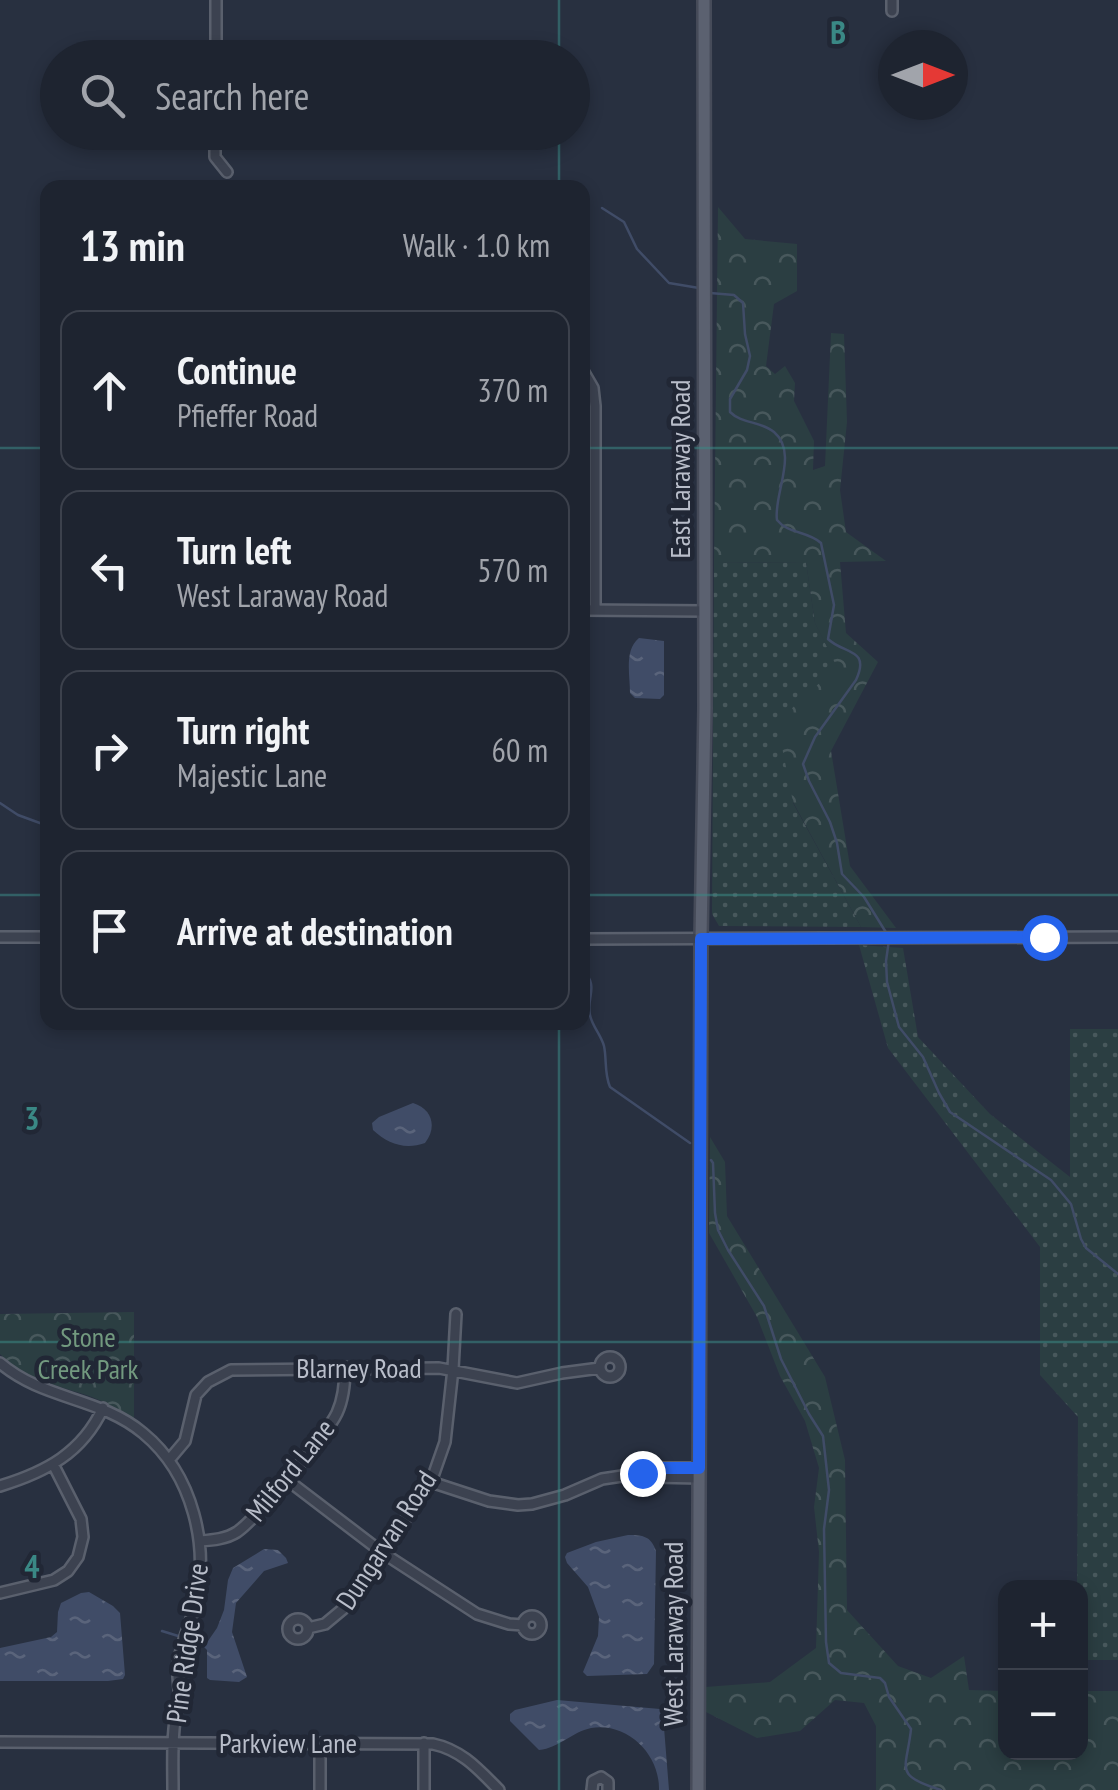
<!DOCTYPE html>
<html lang="en">
<head>
<meta charset="utf-8">
<style>
  :root { --surface:#1e2430; --page:#262c38; --text:#f1f3f6; --muted:#a1a4ab; --line:#3c414c }
  body { margin:0; font-family:"PT Sans Narrow",sans-serif; background:var(--page); color:var(--text) }
  .controls { position:absolute; right:30px; bottom:30px; display:grid; overflow:hidden; border-radius:20px; box-shadow:0 5px 15px #0003 }
  .controls button { width:90px; height:90px; display:grid; place-items:center; padding:0; border:0; border-bottom:2px solid var(--line); background:var(--surface); color:var(--text); font:50px sans-serif }
  .compass { position:absolute; left:878px; top:30px; width:90px; height:90px; border-radius:50%; background:var(--surface); box-shadow:0 5px 15px #0003; rotate:90deg }
  .stop { position:absolute; width:30px; height:30px; margin:-22px; border:8px solid #2563eb; border-radius:50%; background:#fff }
  .stop.end { background:#2563eb; border-color:#fff; box-shadow:0 2px 10px #0008 }
  .list { margin:0; padding:0; list-style:none }
  h2 { display:flex; justify-content:space-between; align-items:center; height:130px; margin:0; padding:0 40px; font-size:42px }
  h2 small { font-size:32px; font-weight:400; color:var(--muted) }
  .list li { display:grid; grid-template-columns:65px 1fr auto; gap:30px; align-items:center; box-sizing:border-box; height:160px; margin:0 20px 20px; padding:0 20px; border:2px solid var(--line); border-radius:20px }
  .list b { display:block; font-size:38px; white-space:nowrap }
  .list p { margin:0; font-size:32px; white-space:nowrap; color:var(--muted) }
  .list em { font-size:32px; font-style:normal; color:var(--muted) }
  .icon { flex:none; width:55px; height:55px; fill:none; stroke:currentColor; stroke-width:2; stroke-linecap:round; stroke-linejoin:round }
  .map { position:relative; flex:none; width:1118px; height:1790px; overflow:hidden }
  .search { position:absolute; background:var(--surface); box-shadow:0 5px 15px #0003; left:40px; top:40px; width:550px; height:110px; display:flex; align-items:center; gap:25px; box-sizing:border-box; padding:0 35px; border-radius:55px; color:var(--muted); font-size:38px }
  .panel { position:absolute; background:var(--surface); box-shadow:0 5px 15px #0003; left:40px; top:180px; width:550px; height:850px; border-radius:20px }
  .map>svg:first-child { display:block }
</style>
</head>
<body>
<div class="map">
<svg width="1118" height="1790" viewBox="0 0 1118 1790">
  <defs>
    <pattern id="grass-dots" width="8" height="8" patternUnits="userSpaceOnUse" patternTransform="scale(2.5)"><rect width="8" height="8" fill="#2b3e42"/><path d="M2 2h.1M6 6h.1" fill="none" stroke="#48585c" stroke-width="1.8" stroke-linecap="round"/></pattern>
    <pattern id="forest-crowns" width="20" height="18" patternUnits="userSpaceOnUse" patternTransform="scale(2.5)"><rect width="20" height="18" fill="#2b3e42"/><path d="M2 6a3 3 0 1 1 6 0M12 15a3 3 0 1 1 6 0" fill="none" stroke="#48585c"/></pattern>
    <pattern id="water-ripples" width="26" height="14" patternUnits="userSpaceOnUse" patternTransform="scale(2.5)"><rect width="26" height="14" fill="#404c67"/><path d="M2 4q2-2 4 0t4 0M15 11q2-2 4 0t4 0" fill="none" stroke="#5a647b"/></pattern>
  </defs>
  <rect width="100%" height="100%" fill="#283040"/>
  <path fill="url(#grass-dots)" d="M806,562l9,61 23,45 -45,135 68,124 -142,-1 -7,-12 2,-351z
    M859,945l44,3 15,89 72,77 80,63v-148h48v631h-37l-1,-72 -3,-1 1,-170 -38,-42v-128l-152,-199z"/>
  <path fill="url(#forest-crowns)" d="M718,207l27,32 52,5v47l-23,13 -8,62 9,8 10,-8 10,17 -1,18 20,40 -1,29 12,-4 6,-133 13,1 3,88 -7,68 6,42 40,29 -46,1 6,71 32,29 -47,89 19,115 46,62 -35,-1 -68,-125 -16,-80 60,-55 -22,-44 -9,-61 -92,1z
    M710,1137l15,25 2,54 98,161 20,83 2,150 51,56 33,12 33,-22 5,34 36,1 1,61h74l1,-61h37v99h-242v-64l-12,-23 -29,-3 -35,31 -43,7 -51,-26v-25l64,-5 46,-34 3,-96 -5,-45 5,-39 -14,-47 -25,-45 -23,-59 -48,-84z
    M134,1312v108c-13,-9 -27,-17 -42,-23 -34,-12 -65,-16 -92,-43v-40z"/>
  <path fill="url(#water-ripples)" d="M639,638l25,3v54l-4,4 -25,-1 -5,-5c0,-18 -6,-43 9,-55z
    M413,1103c20,6 24,25 12,40 -20,7 -37,1 -52,-13l-1,-7 7,-6z
    M628,1535c15,0 23,1 28,16l-2,113 -7,10 -60,2 -4,-4 15,-36 1,-19 -11,-30 -21,-24 -2,-6 2,-4 29,-11z
    M264,1549l14,1 8,8 2,5 -24,8 -28,32 -4,29 15,45 -8,5 -29,-2 -3,-2v-28l-4,-4 1,-4 4,-1 9,-13 7,-18 4,-30 5,-12z
    M89,1592l24,14 7,7 5,62 -2,4 -15,2h-108v-33l51,-11 6,-5 1,-20 3,-9 20,-10z
    M557,1700l103,9 3,6 6,75h-10c1,-35 -31,-68 -68,-62 -19,4 -32,20 -52,22l-29,-29v-7l5,-4z"/>
  <g fill="none" stroke-linecap="round" stroke-linejoin="round">
    <path stroke="#404c67" stroke-width="2.5" d="M602,208l22,14 13,27 32,34 30,5
      M710,293l24,2 9,8 2,31 5,22 -3,14 -17,29v13c12,12 31,9 44,20 25,21 -1,63 3,88 11,14 31,11 44,23l13,62 -6,34c15,15 43,9 28,41l-41,57 -12,27 6,17 21,41 7,21 5,31 22,23 23,37
      M0,803l18,12 30,11
      M889,940l-3,21 1,21 12,45 24,30 16,36 11,19 101,68 20,24 10,35 5,9 32,26
      M582,969c18,18 4,27 8,46 2,11 11,20 14,31 3,14 0,27 6,41l80,56
      M711,1160l2,3 2,50 3,17 10,20 36,56 17,53 28,55 14,22 6,54 -5,39 2,113 3,21 12,10 39,5 5,5 4,14 22,32c-4,40 -19,46 30,61
      M162,1631l42,13"/>
    <defs>
      <path id="minor" d="M892,0v11
        M216,58v-58
        M215,132v25l12,15
        M582,369l11,19 2,18v204
        M582,610l123,1
        M0,937h48
        M582,939l536,-2
        M600 1367a10 10 0 1 1 20 0a10 10 0 1 1-20 0Z
        M0,1363c43,37 100,34 143,70 50,41 68,115 51,176 -5,19 -15,38 -16,59 -1,10 2,20 1,30 -1,10 -4,20 -5,31 -2,20 -1,41 -1,61
        M169,1460l16,-19 11,-46 12,-13 23,-12 208,-2 78,15 45,-10 38,-5
        M642,1473l11,4 46,1
        M286,1479l97,74 94,61 32,10 14,1
        M431,1482l58,19 29,4 14,-1 33,-9 37,-16 40,-6 9,-5h48
        M0,1486c46,-14 82,-33 103,-78
        M200,1541c13,-1 26,-2 37,-9 19,-13 90,-98 100,-119 7,-15 8,-31 8,-46
        M0,1593l54,-13 14,-9 10,-14 5,-20 -2,-18 -28,-55
        M523 1625a9 9 0 1 1 18 0a9 9 0 1 1-18 0Z
        M288 1629a10 10 0 1 1 20 0a10 10 0 1 1-20 0Z
        M308,1628l17,-4 18,-15 88,-127 14,-40 8,-73 3,-55
        M0,1742l433,2c29,6 46,26 66,46
        M320,1790v-47
        M424,1790v-47
        M592,1790l1,-9 8,-4 7,5v8"/>
      <path id="major" d="M698,1790l3,-851 4,-231 -1,-708"/>
    </defs>
    <use href="#minor" stroke="#5a606d" stroke-width="14"/>
    <use href="#major" stroke="#464b59" stroke-width="16"/>
    <use href="#minor" stroke="#3c4250" stroke-width="9"/>
    <use href="#major" stroke="#5b6170" stroke-width="11"/>
  </g>
  <g fill="none" stroke-linecap="round" stroke-linejoin="round">
    <path stroke="#2563eb" stroke-width="12" d="M642,1473l10,-5h47l2,-529 343,-2"/>
  </g>
  <path fill="none" stroke="#3a8885" stroke-width="2.5" stroke-opacity="0.55" d="M559,0v58M559,132v56M0,448h48M582,448h536M0,895h48M582,895h536M559,1022v768M0,1342h1118"/>
  <g text-anchor="middle" stroke-width="9" stroke-linejoin="round" paint-order="stroke">
    <g font-size="28" fill="#b9beca" stroke="#212735">
      <text transform="translate(680 469) rotate(-90)" y="10">East Laraway Road</text>
      <text x="359" y="1378">Blarney Road</text>
      <text transform="translate(290 1470) rotate(-51)" y="10">Milford Lane</text>
      <text transform="translate(386 1540) rotate(-57)" y="10">Dungarvan Road</text>
      <text transform="translate(673 1634) rotate(-90)" y="10">West Laraway Road</text>
      <text transform="translate(187 1643) rotate(-82)" y="10">Pine Ridge Drive</text>
      <text x="288" y="1753">Parkview Lane</text>
    </g>
    <g font-size="28" fill="#72997f" stroke="#212735">
      <text x="88" y="1347">Stone<tspan x="88" dy="32">Creek Park</tspan></text>
    </g>
  </g>
  <g font-size="32" text-anchor="middle" font-weight="bold" fill="#3a8885" stroke="#212735" stroke-width="9" stroke-linejoin="round" paint-order="stroke">
    <text x="838" y="44">B</text>
    <text x="32" y="1130">3</text>
    <text x="32" y="1578">4</text>
  </g>
</svg>
<div class="controls">
<button>+</button>
<button>−</button>
</div>
<svg class="compass" viewBox="-18 -18 36 36"><path d="M0-13l5 13h-10z" fill="#e53935"/><path d="M0 13l5-13h-10z" fill="#a1a4ab"/></svg>
<div class="stop" style="left:1044px;top:937px"></div>
<div class="stop end" style="left:642px;top:1473px"></div>
<div class="search"><svg class="icon" aria-label="search" viewBox="0 0 24 24"><circle cx="10" cy="10" r="6"/><path d="M15 15l6 6"/></svg>Search here</div>
<section class="panel">
<h2>13 min<small>Walk · 1.0 km</small></h2>
<ul class="list">
<li><svg class="icon" aria-label="ahead" viewBox="0 0 24 24"><path d="M12 20V5M6 11l6-6 6 6"/></svg><div><b>Continue</b><p>Pfieffer Road</p></div><em>370 m</em></li>
<li><svg class="icon" aria-label="left" viewBox="0 0 24 24"><path d="M17 20v-9H6M10 6l-5 5 5 5"/></svg><div><b>Turn left</b><p>West Laraway Road</p></div><em>570 m</em></li>
<li><svg class="icon" aria-label="right" viewBox="0 0 24 24"><path d="M7 20v-9h11M14 6l5 5-5 5"/></svg><div><b>Turn right</b><p>Majestic Lane</p></div><em>60 m</em></li>
<li><svg class="icon" aria-label="arrive" viewBox="0 0 24 24"><path d="M6 21V4h12l-3 4 3 4H6"/></svg><div><b>Arrive at destination</b></div></li>
</ul>
</section>
</div>
</body>
</html>
